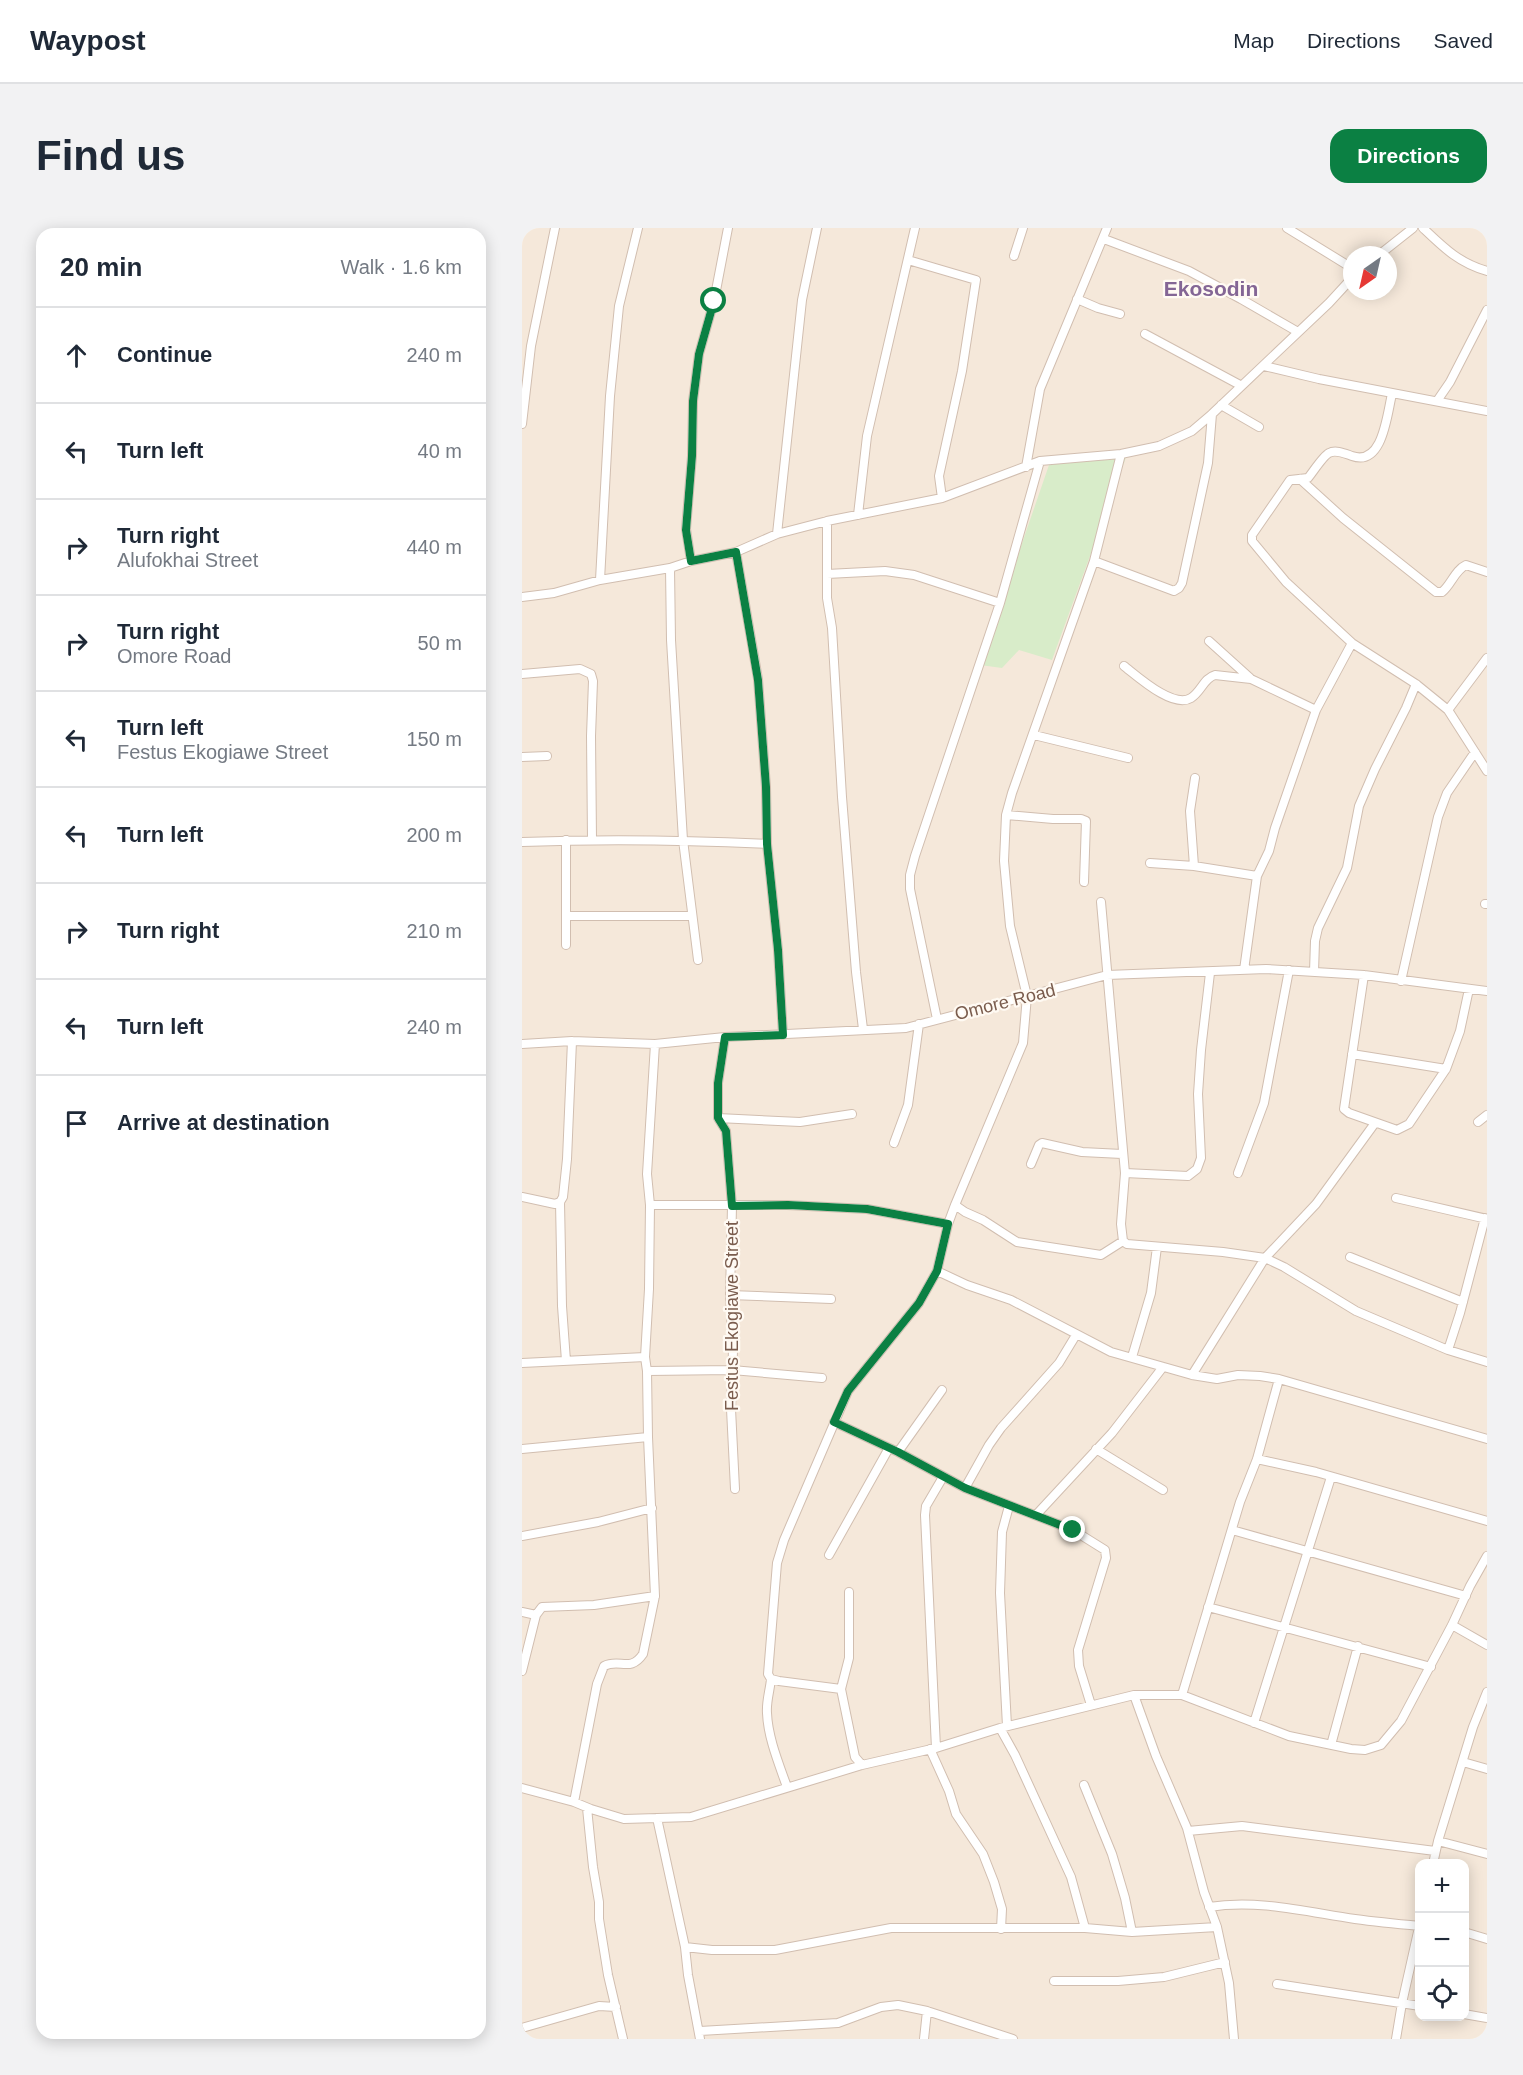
<!DOCTYPE html>
<html lang="en">
<head>
<meta charset="utf-8">
<style>
  :root { --surface:#fff; --page:#f2f2f3; --text:#1f2937; --muted:#747a83; --line:#e0e1e3; --accent:#0b8043 }
  body { margin:0; font-family:Helvetica,sans-serif; background:var(--page); color:var(--text) }
  .controls { position:absolute; right:18px; bottom:18px; display:grid; overflow:hidden; border-radius:12px; box-shadow:0 3px 15px #0003 }
  .controls button { width:54px; height:54px; display:grid; place-items:center; padding:0; border:0; border-bottom:2px solid var(--line); background:var(--surface); color:var(--text); font:30px sans-serif }
  .compass { position:absolute; left:821px; top:18px; width:54px; height:54px; border-radius:50%; background:var(--surface); box-shadow:0 3px 15px #0003; rotate:214deg }
  .stop { position:absolute; width:18px; height:18px; margin:-14px; border:4px solid #0b8043; border-radius:50%; background:#fff }
  .stop.end { background:#0b8043; border-color:#fff; box-shadow:0 2px 6px #0008 }
  .list { margin:0; padding:0; list-style:none }
  h2 { display:flex; justify-content:space-between; align-items:center; height:78px; margin:0; padding:0 24px; font-size:26px }
  h2 small { font-size:20px; font-weight:400; color:var(--muted) }
  .list li { display:grid; grid-template-columns:39px 1fr auto; gap:18px; align-items:center; box-sizing:border-box; height:96px; padding:0 24px; border-top:2px solid var(--line) }
  .list b { display:block; font-size:22px; white-space:nowrap }
  .list p { margin:0; font-size:20px; white-space:nowrap; color:var(--muted) }
  .list em { font-size:20px; font-style:normal; color:var(--muted) }
  .icon { flex:none; width:33px; height:33px; fill:none; stroke:currentColor; stroke-width:2; stroke-linecap:round; stroke-linejoin:round }
  .map { position:relative; flex:none; width:965px; height:1811px; overflow:hidden; border-radius:18px }
  header { display:flex; align-items:center; gap:36px; box-sizing:border-box; height:84px; padding:0 30px; background:var(--surface); border-bottom:2px solid var(--line) }
  header strong { font-size:28px }
  nav { display:flex; gap:33px; margin-inline-start:auto; font-size:21px }
  .intro { display:flex; align-items:center; justify-content:space-between; box-sizing:border-box; height:144px; padding:0 36px }
  h1 { margin:0; font-size:42px }
  .button { padding:15px 27px; border-radius:18px; background:var(--accent); color:#fff; font-size:21px; font-weight:700 }
  main { display:flex; gap:36px; padding:0 36px }
  aside { flex:1; background:var(--surface); border-radius:18px; box-shadow:0 3px 15px #0003 }
  .map>svg:first-child { display:block }
</style>
</head>
<body>
<header>
<strong>Waypost</strong>
<nav><a>Map</a><a>Directions</a><a>Saved</a></nav>
</header>
<div class="intro"><h1>Find us</h1><a class="button">Directions</a></div>
<main>
<aside>
<h2>20 min<small>Walk · 1.6 km</small></h2>
<ul class="list">
<li><svg class="icon" aria-label="ahead" viewBox="0 0 24 24"><path d="M12 20V5M6 11l6-6 6 6"/></svg><div><b>Continue</b></div><em>240 m</em></li>
<li><svg class="icon" aria-label="left" viewBox="0 0 24 24"><path d="M17 20v-9H6M10 6l-5 5 5 5"/></svg><div><b>Turn left</b></div><em>40 m</em></li>
<li><svg class="icon" aria-label="right" viewBox="0 0 24 24"><path d="M7 20v-9h11M14 6l5 5-5 5"/></svg><div><b>Turn right</b><p>Alufokhai Street</p></div><em>440 m</em></li>
<li><svg class="icon" aria-label="right" viewBox="0 0 24 24"><path d="M7 20v-9h11M14 6l5 5-5 5"/></svg><div><b>Turn right</b><p>Omore Road</p></div><em>50 m</em></li>
<li><svg class="icon" aria-label="left" viewBox="0 0 24 24"><path d="M17 20v-9H6M10 6l-5 5 5 5"/></svg><div><b>Turn left</b><p>Festus Ekogiawe Street</p></div><em>150 m</em></li>
<li><svg class="icon" aria-label="left" viewBox="0 0 24 24"><path d="M17 20v-9H6M10 6l-5 5 5 5"/></svg><div><b>Turn left</b></div><em>200 m</em></li>
<li><svg class="icon" aria-label="right" viewBox="0 0 24 24"><path d="M7 20v-9h11M14 6l5 5-5 5"/></svg><div><b>Turn right</b></div><em>210 m</em></li>
<li><svg class="icon" aria-label="left" viewBox="0 0 24 24"><path d="M17 20v-9H6M10 6l-5 5 5 5"/></svg><div><b>Turn left</b></div><em>240 m</em></li>
<li><svg class="icon" aria-label="arrive" viewBox="0 0 24 24"><path d="M6 21V4h12l-3 4 3 4H6"/></svg><div><b>Arrive at destination</b></div></li>
</ul>
</aside>
<div class="map">
<svg width="965" height="1811" viewBox="0 0 965 1811">
  <rect width="100%" height="100%" fill="#fdf6ec"/>
  <path fill="#f5e8da" fill-rule="evenodd" d="M0,0h965v1811h-965zM830,27h36v36h-36zM898,1636h44v152h-44z"/>
  <path fill="#d8ecc9" d="M606,224l-76,208 -33,-10 -17,18 -22,-3 69,-200z"/>
  <g fill="none" stroke-linecap="round" stroke-linejoin="round">
    <defs>
      <path id="street" d="M765,0l65,40
        M901,0c21,20 36,35 64,43
        M582,11l85,32 52,28 57,33
        M857,27l34,-27
        M492,28l9,-28
        M386,32l68,20 -14,91 -23,105 3,22
        M555,71l21,9 22,6
        M623,106l95,51
        M742,138l55,13 168,32
        M870,166c-5,20 -9,73 -40,62 -6,-2 -16,-7 -23,-3 -6,3 -16,19 -21,25l-18,2 -38,55v6l34,41 66,61 64,41 32,26 39,61
        M915,173l13,-19 37,-72
        M699,177l38,22
        M0,196l9,-78 24,-118
        M504,239l14,-78 67,-161
        M778,251l43,39 93,74h6c9,-7 13,-22 24,-27l21,7
        M336,287l9,-79 48,-208
        M305,293v77l5,30 10,169 14,175 7,57
        M255,306l25,-234 15,-72
        M214,324l22,127 8,108 1,57 11,106 5,85
        M169,333l-5,-32 6,-73 1,-55 6,-47 15,-53 14,-73
        M572,333l80,30 5,-3 3,-5 26,-120 4,-49
        M148,340l1,72 12,200 15,120
        M305,346l58,-3 29,4 86,28
        M78,352l10,-184 9,-90 19,-78
        M0,369l32,-4 46,-13 70,-12 21,-7 45,-9 41,-18 50,-13 115,-23 98,-37 81,-7 38,-8 33,-15 20,-17 117,-111 23,-25
        M687,413l41,37
        M602,438c13,10 49,43 67,32 10,-6 13,-20 24,-23l36,4 65,31
        M0,446l58,-5 11,5 2,7 -2,55 1,103
        M926,482l39,-52
        M512,507l94,23
        M0,529l25,-1
        M484,587l47,4h28l5,2 -2,61
        M0,614c82,-3 163,-2 245,2
        M628,635l44,3 63,10
        M672,638l-4,-55 5,-33
        M579,674l24,271 -4,51 2,17 4,3 96,8 42,6 19,9 72,44 92,39 39,12
        M963,676h2
        M44,688h126
        M44,717v-105
        M722,742l13,-94 12,-25 6,-23 41,-118 36,-67
        M792,744l1,-31 3,-13 29,-60 12,-62 16,-37 31,-61 10,-24
        M842,747l-20,134 5,4 48,17 12,-6 37,-55 14,-38 9,-42
        M879,753l37,-164 9,-24 28,-41
        M415,791l-27,-130v-14l5,-19 85,-253 40,-142
        M203,809l-7,46v35l8,13 6,75 -2,89 3,55 -2,59 4,80
        M0,816l50,-3 83,3 70,-7 181,-9 201,-53 159,-6 98,6 123,16
        M830,826l94,15
        M196,890l82,4 52,-8
        M956,894l9,-7
        M372,915l14,-38 11,-81
        M509,936l8,-19 3,-2 40,9 40,2
        M603,945l63,3 9,-7 4,-11 -3,-64 3,-44 9,-77
        M716,945l26,-70 25,-133
        M0,969l33,7 5,-2 3,-5 4,-38 5,-118
        M874,970l91,21
        M38,974l2,104 4,55
        M128,977h137l80,4 81,15
        M433,977l10,7 18,8 34,22 84,13 22,-14
        M828,1029l113,45
        M415,1043l30,14 44,15 100,52 81,23 25,4 21,-4 22,1 19,3 208,60
        M208,1067l101,4
        M926,1122l12,-37 25,-95
        M610,1129l19,-64 6,-46
        M0,1135l123,-6
        M125,1143l85,-1 90,8
        M670,1147l73,-117 51,-54 59,-81
        M312,1194l64,30 67,36 108,42 32,20 1,8 -28,92 1,16 12,39
        M0,1221l126,-12
        M574,1221l67,41
        M376,1224l44,-62
        M735,1231l59,13 171,49
        M443,1260l24,-43 12,-17 58,-65 17,-28
        M514,1287l76,-82 51,-66
        M710,1302l234,66
        M0,1308l76,-14 54,-14
        M307,1327l60,-107
        M327,1364v66l-8,31 14,68 7,8
        M686,1379l223,60
        M0,1384l14,3
        M930,1397l35,20
        M0,1443l14,-56 6,-8 52,-2 61,-9
        M249,1451c-1,11 -5,23 -4,34 1,25 12,51 20,74
        M319,1461l-62,-8 -8,-2 -3,-5 9,-111 7,-23 64,-149 71,-88 18,-32 11,-47 7,-19 68,-162 4,-47 -17,-70 -6,-65 2,-46 6,-22 82,-232 27,-107
        M612,1467l22,61 31,72 17,64 13,35 12,56 5,56
        M660,1467l58,-193 17,-43 22,-80
        M732,1495l77,-246
        M485,1498l-7,-133 2,-61 7,-26
        M478,1500l15,27 56,122 14,51
        M809,1517l27,-99
        M414,1520l-11,-233 1,-9 17,-29
        M408,1521l19,42 7,23 27,40 11,28 8,27 -1,20
        M941,1534l24,7
        M562,1557l28,69 13,44 7,34
        M0,1560l52,14 17,7 33,10 67,-2 171,-52 74,-17 64,-20 134,-33h48l107,41 62,13 14,1 16,-5 20,-24 51,-96 18,-39 17,-30
        M52,1574l23,-118 7,-18c16,-8 26,7 39,-12l12,-58 -7,-159 -1,-66 -2,-14 4,-68 1,-84 -3,-31 8,-130
        M65,1580l6,59 6,35v17l9,56 15,64
        M135,1590l28,129 3,28 12,64
        M666,1603l54,-5 193,25
        M916,1613l49,13
        M911,1636l5,-23 35,-114 14,-35
        M687,1679c49,-8 98,5 146,12 22,3 43,5 65,7
        M942,1704l23,7
        M163,1719l27,3h63l116,-22h194l47,4 85,-5
        M532,1753h64l46,-4 61,-15
        M755,1756l143,22
        M942,1786l23,4
        M0,1800l77,-22 17,1
        M178,1803l138,-8 43,-16 17,-2 29,6 86,28
        M402,1811l3,-28
        M874,1811l6,-36 18,-80
        M964,1811l1,-2"/>
    </defs>
    <use href="#street" stroke="#d1beb0" stroke-width="10"/>
    <use href="#street" stroke="#fff" stroke-width="8"/>
  </g>
  <g fill="none" stroke-linecap="round" stroke-linejoin="round">
    <path stroke="#0b8043" stroke-width="8" d="M192,73l-15,53 -6,47 -1,55 -6,74 5,31 45,-9 22,128 8,107 1,57 11,106 5,85 -58,2 -7,46v35l8,13 6,75 56,-1 79,4 81,15 -11,47 -18,32 -71,88 -14,31 64,30 67,36 108,42"/>
  </g>
  <g text-anchor="middle" stroke-width="4.5" stroke-linejoin="round" paint-order="stroke">
    <g font-size="18" fill="#7a5c4d" stroke="#fffaf3">
      <text transform="translate(483 774) rotate(-14)" y="6">Omore Road</text>
      <text transform="translate(210 1088) rotate(-90)" y="6">Festus Ekogiawe Street</text>
    </g>
    <g font-size="21" font-weight="bold" fill="#846695" stroke="#fffaf3">
      <text x="689" y="68">Ekosodin</text>
    </g>
  </g>
</svg>
<div class="controls">
<button>+</button>
<button>−</button>
<button><svg class="icon" aria-label="locate" viewBox="0 0 24 24"><circle cx="12" cy="12" r="6"/><path d="M12 2v4M12 18v4M2 12h4M18 12h4"/></svg></button>
</div>
<svg class="compass" viewBox="-18 -18 36 36"><path d="M0-13l5 13h-10z" fill="#e53935"/><path d="M0 13l5-13h-10z" fill="#747a83"/></svg>
<div class="stop" style="left:192px;top:73px"></div>
<div class="stop end" style="left:551px;top:1302px"></div>
</div>
</main>
</body>
</html>
